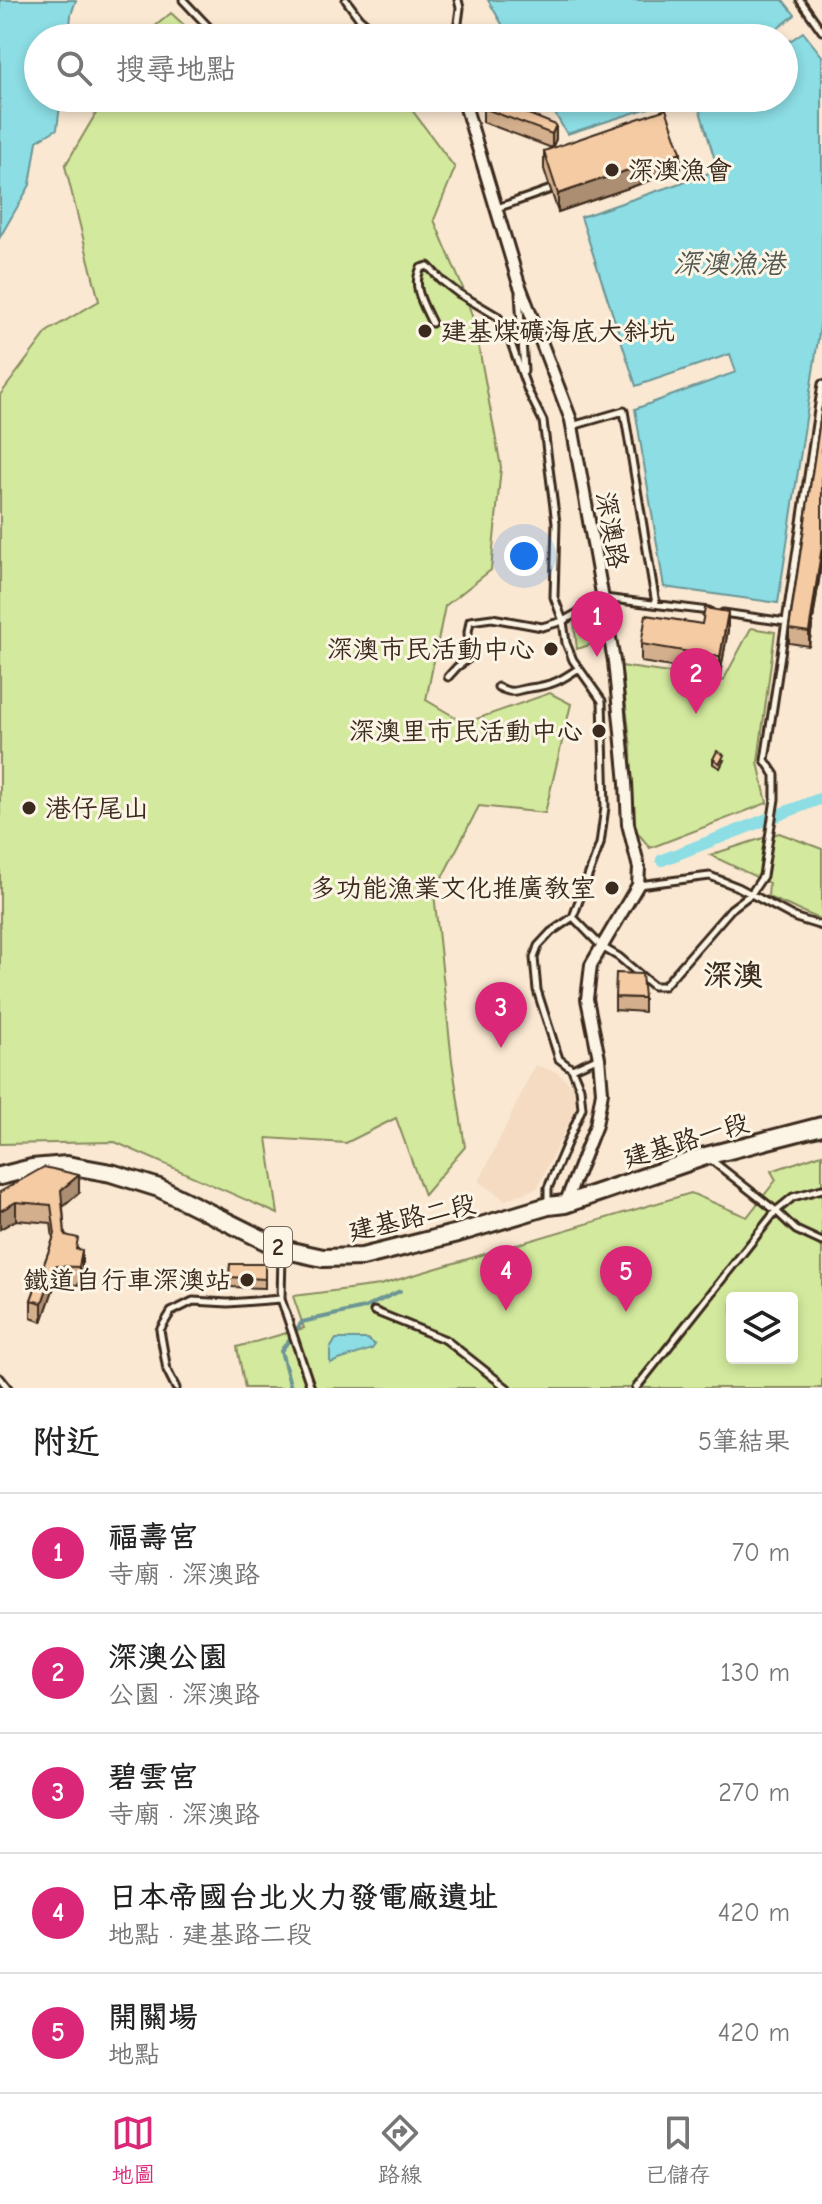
<!DOCTYPE html>
<html lang="zh-TW">
<head>
<meta charset="utf-8">
<style>
  :root { --surface:#fff; --page:#f6f6f6; --text:#222; --muted:#767676; --line:#e0e0e0; --accent:#db2777 }
  body { margin:0; font-family:"Comic Neue","LXGW WenKai TC",sans-serif; background:var(--page); color:var(--text) }
  .controls { position:absolute; right:24px; bottom:24px; display:grid; overflow:hidden; border-radius:8px; box-shadow:0 4px 12px #0003 }
  .controls button { width:72px; height:72px; display:grid; place-items:center; padding:0; border:0; border-bottom:2px solid var(--line); background:var(--surface); color:var(--text); font:40px sans-serif }
  .you { position:absolute; left:524px; top:556px; width:28px; height:28px; margin:-20px; border:6px solid #fff; border-radius:50%; background:#1a73e8; box-shadow:0 0 0 12px #1a73e833 }
  .badge { display:grid; place-items:center; width:52px; height:52px; border-radius:50%; background:var(--accent); color:#fff; font-size:26px; font-weight:700 }
  .pin { position:absolute; translate:-50% -66px; filter:drop-shadow(0 2px 4px #0008) }
  .pin::after { content:''; position:absolute; top:42px; width:28px; height:24px; background:inherit; clip-path:polygon(0 0,100% 0,50% 100%) }
  .list { margin:0; padding:0; list-style:none }
  h2 { display:flex; justify-content:space-between; align-items:center; height:104px; margin:0; padding:0 32px; font-size:34px }
  h2 small { font-size:26px; font-weight:400; color:var(--muted) }
  .list li { display:grid; grid-template-columns:52px 1fr auto; gap:24px; align-items:center; box-sizing:border-box; height:120px; padding:0 32px; border-top:2px solid var(--line) }
  .list b { display:block; font-size:30px; white-space:nowrap }
  .list p { margin:0; font-size:26px; white-space:nowrap; color:var(--muted) }
  .list em { font-size:26px; font-style:normal; color:var(--muted) }
  .icon { flex:none; width:44px; height:44px; fill:none; stroke:currentColor; stroke-width:2; stroke-linecap:round; stroke-linejoin:round }
  .map { position:relative; flex:none; width:822px; height:1388px; overflow:hidden }
  .search { position:absolute; background:var(--surface); box-shadow:0 4px 12px #0003; left:24px; right:24px; top:24px; height:88px; display:flex; align-items:center; gap:20px; box-sizing:border-box; padding:0 28px; border-radius:44px; color:var(--muted); font-size:30px }
  .sheet { height:704px; background:var(--surface) }
  nav { display:flex; justify-content:space-around; align-items:center; box-sizing:border-box; height:112px; border-top:2px solid var(--line); background:var(--surface); font-size:22px; color:var(--muted) }
  nav a { display:grid; justify-items:center; gap:4px }
  nav .on { color:var(--accent) }
  .map>svg:first-child { display:block }
</style>
</head>
<body>
<div class="map">
<svg width="822" height="1388" viewBox="0 0 822 1388">
  <rect width="100%" height="100%" fill="#fae8d2"/>
  <filter id="ink" filterUnits="userSpaceOnUse"><feTurbulence type="fractalNoise" baseFrequency=".0125" numOctaves="2"/><feDisplacementMap in="SourceGraphic" scale="16" xChannelSelector="R" yChannelSelector="G"/><feConvolveMatrix kernelMatrix="1 2 1 2 8 2 1 2 1" color-interpolation-filters="sRGB"/></filter>
  <g filter="url(#ink)">
    <path fill="#f4dbc1" d="M535,1065l23,8 18,16 1,16 -40,83 -32,12 -26,-18z"/>
    <path fill="#d3e99d" stroke="#878a5e" stroke-width="2" fill-rule="evenodd" d="M171,13l27,25h-57z
      M105,98h298l52,70 -21,52 31,73 10,33 26,141 -10,103 -46,36 -19,94 39,23 85,-30 21,11 -26,109 -66,-7 -45,87 18,168 13,86 -41,48 -28,-77 -50,25 -79,-5 11,76 -163,-72 -115,2v-749l48,-64 51,-30 -34,-135z
      M596,612l6,29 -25,8 -3,-27z
      M751,628l24,4 -17,130 9,41 -117,45 -17,-21 -2,-80 -10,-81 102,15z
      M779,833l43,16v71l-54,-23 1,-14 -59,-28z
      M822,1154v234h-577l-8,-41 67,-19 -11,-32 87,-11 311,-92 56,24 29,-37 -5,-9zM732,1298h60v60h-60z"/>
    <path fill="#8cdde4" stroke="#6c9595" stroke-width="2" d="M0,0h76l-5,15 -2,23h-31v60h23l-4,31 -20,12 -7,44 -30,52z
      M488,0h295l12,15 -30,23h-255z
      M803,32l19,24v257l-44,290 -114,-16 -29,-178 101,-37 -6,-18 -94,32 -55,-169 137,-47 -22,-72h88v-53z
      M546,98h134l-113,36z
      M336,1339h31l8,6 -3,4 -42,14v-14z"/>
    <g fill="none" stroke-linecap="round" stroke-linejoin="round">
      <path stroke="#6c9595" stroke-width="4" d="M291,1388l-10,-37 21,-29 62,-14 36,-17"/>
      <path stroke="#8cdde4" stroke-width="12" d="M662,860l160,-62"/>
      <defs>
        <path id="lane" d="M183,0l36,38
          M346,0l13,18 13,11
          M800,0l22,31
          M357,38l15,-9 27,9
          M456,38l4,-30 -2,-8
          M497,208l57,-20
          M519,293l5,78
          M432,323c-8,-17 -21,-37 -11,-55l7,-2 13,14 17,13 39,23 8,10 23,65 15,30 13,102 -2,74 9,24 3,22 7,17 29,41 3,106 -5,37 -27,73 -22,15 -13,14 -4,12 3,32 22,69 13,10 8,19 2,20 -34,80v17
          M572,426l52,-15 32,193
          M723,613l63,9
          M448,677l9,-10 12,-9 -1,-26 2,-11 22,-3 50,9 21,-6 41,-23 105,13
          M498,687c17,8 15,3 32,1 23,-3 30,-7 49,-20
          M639,885l71,-9 28,11 58,31 26,8
          M573,917l29,30 17,10 34,29h11l67,-77 20,-15 12,-18 12,-77v-24l-10,-15 57,-376
          M572,1069l25,-11
          M822,1189l-29,8 -17,14 20,19 26,12
          M282,1254l-1,45 30,89
          M374,1311l72,29 61,48
          M0,1378l8,10
          M176,1388l-9,-18 -7,-40 11,-18 22,-11 35,2 53,-4
          M636,1388l140,-177 -66,-52"/>
        <path id="street" d="M463,98l55,183 53,139 43,241 12,122 2,41 11,44 -1,17 -47,80 -4,34 12,59 3,34 -6,33 -31,79"/>
        <path id="primary" d="M0,1176l32,-8 35,-3 44,8 48,15 123,61 41,9 39,-1 96,-24 90,-27 17,-2 141,-48 116,-30"/>
      </defs>
      <use href="#lane" stroke="#3b2a1e" stroke-width="11"/>
      <use href="#street" stroke="#3b2a1e" stroke-width="16"/>
      <use href="#primary" stroke="#3b2a1e" stroke-width="22"/>
      <use href="#lane" stroke="#fcf5e5" stroke-width="5"/>
      <use href="#street" stroke="#fcf5e5" stroke-width="10"/>
      <use href="#primary" stroke="#fcf5e5" stroke-width="16"/>
    </g>
    <path fill="#d3af8d" stroke="#3b2a1e" stroke-width="2" d="M483,108l73,17v14l-4,9 -69,-26z
      M544,151l137,19 -123,42 -14,-43z
      M822,407v153l-13,86 -20,-3v-14z
      M728,630l-8,45 -79,-13v-18z
      M713,759l11,1 -4,8 -7,-4z
      M615,997l29,1v14l-29,-2z
      M0,1192l79,1 -16,14 2,28 13,14 4,20 -3,16 -24,-1 -13,38 -11,-4v-18l22,-61 -2,-16 -35,-3 -16,9z
      M230,1264h35v24l-36,-1z"/>
    <path fill="#ac8e73" stroke="#3b2a1e" stroke-width="2" d="M556,125v14l-4,9v-14z
      M681,152v18l-123,42v-18z
      M822,546v14l-13,86v-14z
      M728,612v18l-8,45v-18z
      M79,1175v18l-18,15v-18z
      M16,1202v18l-16,9v-18z
      M82,1250v19l-3,16v-18z
      M55,1266v18l-13,38v-19z"/>
    <path fill="#f5cba4" stroke="#3b2a1e" stroke-width="2" d="M488,98l68,27 -4,9 -69,-26z
      M666,109l15,43 -123,42 -14,-43z
      M822,407v139l-13,86 -20,-3z
      M705,608l23,4 -8,45 -79,-13 5,-29 56,9z
      M717,751l7,4 -4,8 -7,-4z
      M616,973l26,1 2,24 -29,-1z
      M44,1167l35,8 -18,15 4,45 13,3 -2,11 6,1 -3,17 -24,-1 -13,37 -11,-3 24,-66 -4,-29 -35,-3 -16,9v-19z
      M230,1264h35v15l-36,-2z"/>
  </g>
  <g fill="#3b2a1e" stroke="#fcf5e5" stroke-width="3">
    <circle cx="612" cy="170" r="8"/>
    <circle cx="425" cy="331" r="8"/>
    <circle cx="551" cy="649" r="8"/>
    <circle cx="599" cy="731" r="8"/>
    <circle cx="29" cy="808" r="8"/>
    <circle cx="612" cy="888" r="8"/>
    <circle cx="247" cy="1280" r="8"/>
  </g>
  <g text-anchor="middle" stroke-width="6" stroke-linejoin="round" paint-order="stroke">
    <rect fill="#fcf5e5" stroke="#75675a" stroke-width="2" x="264" y="1227" width="28" height="40" rx="6"/>
    <g font-size="24" font-weight="bold" fill="#3b2a1e">
      <text x="278" y="1255">2</text>
    </g>
    <g font-size="26" fill="#3b2a1e" stroke="#fcf5e5" text-anchor="end">
      <text x="628" y="179" text-anchor="start">深澳漁會</text>
      <text x="441" y="340" text-anchor="start">建基煤礦海底大斜坑</text>
      <text x="535" y="658">深澳市民活動中心</text>
      <text x="583" y="740">深澳里市民活動中心</text>
      <text x="45" y="817" text-anchor="start">港仔尾山</text>
      <text x="596" y="897">多功能漁業文化推廣教室</text>
      <text x="231" y="1289">鐵道自行車深澳站</text>
    </g>
    <g font-size="26" fill="#3b2a1e" stroke="#fcf5e5">
      <text transform="translate(612 530) rotate(80)" y="9">深澳路</text>
      <text transform="translate(686 1140) rotate(-17)" y="9">建基路一段</text>
      <text transform="translate(412 1217) rotate(-13)" y="9">建基路二段</text>
    </g>
    <g font-size="28" font-style="italic" fill="#4f5750" stroke="#fcf5e5">
      <text x="729" y="273">深澳漁港</text>
    </g>
    <g font-size="30" font-weight="bold" fill="#3b2a1e" stroke="#fcf5e5">
      <text x="733" y="985">深澳</text>
    </g>
  </g>
</svg>
<div class="controls">
<button><svg class="icon" aria-label="layers" viewBox="0 0 24 24"><path d="M12 4l9 5-9 5-9-5zM3 14l9 5 9-5"/></svg></button>
</div>
<div class="you"></div>
<div class="pin badge" style="left:597px;top:657px">1</div>
<div class="pin badge" style="left:696px;top:714px">2</div>
<div class="pin badge" style="left:501px;top:1048px">3</div>
<div class="pin badge" style="left:506px;top:1311px">4</div>
<div class="pin badge" style="left:626px;top:1312px">5</div>
<div class="search"><svg class="icon" aria-label="search" viewBox="0 0 24 24"><circle cx="10" cy="10" r="6"/><path d="M15 15l6 6"/></svg>搜尋地點</div>
</div>
<section class="sheet">
<h2>附近<small>5筆結果</small></h2>
<ul class="list">
<li><span class="badge">1</span><div><b>福壽宮</b><p>寺廟 · 深澳路</p></div><em>70 m</em></li>
<li><span class="badge">2</span><div><b>深澳公園</b><p>公園 · 深澳路</p></div><em>130 m</em></li>
<li><span class="badge">3</span><div><b>碧雲宮</b><p>寺廟 · 深澳路</p></div><em>270 m</em></li>
<li><span class="badge">4</span><div><b>日本帝國台北火力發電廠遺址</b><p>地點 · 建基路二段</p></div><em>420 m</em></li>
<li><span class="badge">5</span><div><b>開關場</b><p>地點</p></div><em>420 m</em></li>
</ul>
</section>
<nav>
<a class="on"><svg class="icon" aria-label="map" viewBox="0 0 24 24"><path d="M3 6l6-2 6 2 6-2v14l-6 2-6-2-6 2zM9 4v14M15 6v14"/></svg>地圖</a>
<a><svg class="icon" aria-label="directions" viewBox="0 0 24 24"><path d="M12 3l9 9-9 9-9-9zM9 14v-3h6M13 9l2 2-2 2"/></svg>路線</a>
<a><svg class="icon" aria-label="saved" viewBox="0 0 24 24"><path d="M7 4h10v16l-5-4-5 4z"/></svg>已儲存</a>
</nav>
</body>
</html>
